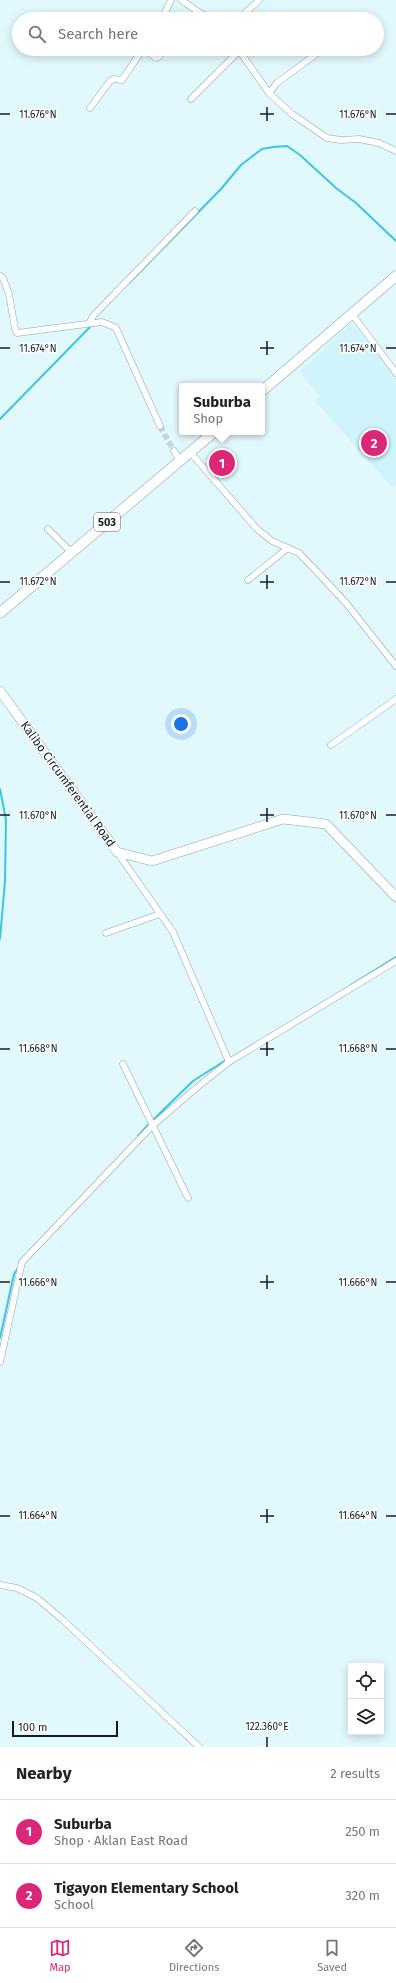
<!DOCTYPE html>
<html lang="en">
<head>
<meta charset="utf-8">
<style>
  :root { --surface:#fff; --page:#f6f6f6; --text:#222; --muted:#767676; --line:#e0e0e0; --accent:#db2777 }
  body { margin:0; font-family:"Fira Sans",sans-serif; background:var(--page); color:var(--text) }
  .controls { position:absolute; right:12px; bottom:12px; display:grid; overflow:hidden; border-radius:4px; box-shadow:0 2px 10px #0003 }
  .controls button { width:36px; height:36px; display:grid; place-items:center; padding:0; border:0; border-bottom:1px solid var(--line); background:var(--surface); color:var(--text); font:20px sans-serif }
  .scale { position:absolute; left:12px; bottom:10px; width:106px; box-sizing:border-box; padding-left:4px; border:2px solid #131d20; border-top:0; font-size:11px; line-height:14px; white-space:nowrap; color:#131d20; -webkit-text-stroke:3px #fff; paint-order:stroke }
  .you { position:absolute; left:181px; top:724px; width:14px; height:14px; margin:-10px; border:3px solid #fff; border-radius:50%; background:#1a73e8; box-shadow:0 0 0 6px #1a73e833 }
  .badge { display:grid; place-items:center; width:26px; height:26px; border-radius:50%; background:var(--accent); color:#fff; font-size:13px; font-weight:700 }
  .pin { position:absolute; translate:-50% -50%; border:2px solid #fff; box-shadow:0 1px 4px #0006 }
  .popup { position:absolute; left:179px; top:383px; width:86px; height:52px; box-sizing:border-box; display:grid; place-content:center; border-radius:4px; background:var(--surface); filter:drop-shadow(0 1px 3px #0005); font-size:13px; white-space:nowrap; color:var(--muted) }
  .popup b { font-size:15px; color:var(--text) }
  .popup::after { content:''; position:absolute; left:50%; top:100%; margin-left:-8px; border:8px solid transparent; border-top-color:var(--surface) }
  .list { margin:0; padding:0; list-style:none }
  h2 { display:flex; justify-content:space-between; align-items:center; height:52px; margin:0; padding:0 16px; font-size:17px }
  h2 small { font-size:13px; font-weight:400; color:var(--muted) }
  .list li { display:grid; grid-template-columns:26px 1fr auto; gap:12px; align-items:center; box-sizing:border-box; height:64px; padding:0 16px; border-top:1px solid var(--line) }
  .list b { display:block; font-size:15px; white-space:nowrap }
  .list p { margin:0; font-size:13px; white-space:nowrap; color:var(--muted) }
  .list em { font-size:13px; font-style:normal; color:var(--muted) }
  .icon { flex:none; width:22px; height:22px; fill:none; stroke:currentColor; stroke-width:2; stroke-linecap:round; stroke-linejoin:round }
  .map { position:relative; flex:none; width:396px; height:1747px; overflow:hidden }
  .search { position:absolute; background:var(--surface); box-shadow:0 2px 10px #0003; left:12px; right:12px; top:12px; height:44px; display:flex; align-items:center; gap:10px; box-sizing:border-box; padding:0 14px; border-radius:22px; color:var(--muted); font-size:15px }
  .sheet { height:180px; background:var(--surface) }
  nav { display:flex; justify-content:space-around; align-items:center; box-sizing:border-box; height:56px; border-top:1px solid var(--line); background:var(--surface); font-size:11px; color:var(--muted) }
  nav a { display:grid; justify-items:center; gap:2px }
  nav .on { color:var(--accent) }
  .map>svg:first-child { display:block }
</style>
</head>
<body>
<div class="map">
<svg width="396" height="1747" viewBox="0 0 396 1747">
  <rect width="100%" height="100%" fill="#e1f8fd"/>
  <path fill="#cff4fc" d="M352,323l44,54v108l-3,3 -78,-87 5,-5 -21,-24z"/>
  <g fill="none" stroke-linecap="round" stroke-linejoin="round">
    <path stroke="#3bc7df" stroke-width="2" d="M129,283l92,-94 20,-24 21,-16 11,-2 14,-1 13,9 36,33 20,15 40,38
      M0,419l90,-92
      M0,789l6,31 -1,61 -5,58
      M351,985l45,-28
      M152,1121l41,-40 33,-21
      M138,1136l10,-11
      M0,1338l14,-64 4,-6"/>
    <path stroke="#c2d7dc" stroke-width="6" stroke-dasharray="6 3" stroke-linecap="butt" d="M160,426l14,25"/>
    <defs>
      <path id="street" d="M181,0l28,19
        M162,19l9,-19
        M239,19l20,-19
        M144,49l12,9 3,-1 2,-8
        M238,49l31,44 23,21 35,24 14,2 18,-1 20,4 17,8
        M269,93l8,-10 46,-34
        M191,99l48,-48
        M90,108l20,-27 4,-2 8,1 21,-31
        M0,276l3,2 6,16 6,35 2,4 85,-11 14,6 44,98
        M352,314l44,59
        M89,323l5,-8 101,-104
        M174,451l6,10
        M190,452l67,77 15,12 27,12 20,21 27,29 50,63
        M48,529l23,23
        M248,580l40,-32
        M331,745l65,-46
        M117,852l56,80 56,130
        M106,933l54,-19
        M123,1064l65,134
        M0,1362l22,-100 130,-136 49,-42 28,-22 167,-101
        M0,1585l17,3 20,10 27,23 135,126"/>
      <path id="secondary" d="M0,691l117,161 35,9 131,-42 43,5 70,73"/>
      <path id="primary" d="M262,391l134,-115
        M0,613l214,-181"/>
    </defs>
    <use href="#street" stroke="#8ca7ac" stroke-width="7"/>
    <use href="#secondary" stroke="#8ca7ac" stroke-width="10"/>
    <use href="#primary" stroke="#8ca7ac" stroke-width="11"/>
    <use href="#street" stroke="#fff" stroke-width="6"/>
    <use href="#secondary" stroke="#fff" stroke-width="9"/>
    <use href="#primary" stroke="#fff" stroke-width="10"/>
  </g>
  <path fill="none" stroke="#131d20" stroke-width="1.5" d="M267,107v14M0,114h10M260,114h14M386,114h10M267,341v14M0,348h10M260,348h14M386,348h10M267,575v14M0,582h10M260,582h14M386,582h10M267,808v14M0,815h10M260,815h14M386,815h10M267,1042v14M0,1049h10M260,1049h14M386,1049h10M267,1275v14M0,1282h10M260,1282h14M386,1282h10M267,1509v14M0,1516h10M260,1516h14M386,1516h10M267,1737v10"/>
  <g text-anchor="middle" stroke-width="3" stroke-linejoin="round" paint-order="stroke">
    <rect fill="#fff" stroke="#5a6163" stroke-width="1" x="94" y="513" width="26" height="18" rx="3"/>
    <g font-size="11" font-weight="bold" fill="#131d20">
      <text x="107" y="526">503</text>
    </g>
    <g font-size="12" fill="#131d20" stroke="#fff">
      <text transform="translate(68 784) rotate(54)" y="4">Kalibo Circumferential Road</text>
    </g>
  </g>
  <g font-size="10" text-anchor="middle" fill="#131d20" stroke="#fff" stroke-width="3" stroke-linejoin="round" paint-order="stroke">
    <text x="38" y="118">11.676°N</text>
    <text x="358" y="118">11.676°N</text>
    <text x="38" y="352">11.674°N</text>
    <text x="358" y="352">11.674°N</text>
    <text x="38" y="585">11.672°N</text>
    <text x="358" y="585">11.672°N</text>
    <text x="38" y="819">11.670°N</text>
    <text x="358" y="819">11.670°N</text>
    <text x="38" y="1052">11.668°N</text>
    <text x="358" y="1052">11.668°N</text>
    <text x="38" y="1286">11.666°N</text>
    <text x="358" y="1286">11.666°N</text>
    <text x="38" y="1519">11.664°N</text>
    <text x="358" y="1519">11.664°N</text>
    <text x="267" y="1730">122.360°E</text>
  </g>
</svg>
<div class="controls">
<button><svg class="icon" aria-label="locate" viewBox="0 0 24 24"><circle cx="12" cy="12" r="6"/><path d="M12 2v4M12 18v4M2 12h4M18 12h4"/></svg></button>
<button><svg class="icon" aria-label="layers" viewBox="0 0 24 24"><path d="M12 4l9 5-9 5-9-5zM3 14l9 5 9-5"/></svg></button>
</div>
<div class="scale">100 m</div>
<div class="you"></div>
<div class="pin badge" style="left:222px;top:463px">1</div>
<div class="popup"><b>Suburba</b>Shop</div>
<div class="pin badge" style="left:374px;top:443px">2</div>
<div class="search"><svg class="icon" aria-label="search" viewBox="0 0 24 24"><circle cx="10" cy="10" r="6"/><path d="M15 15l6 6"/></svg>Search here</div>
</div>
<section class="sheet">
<h2>Nearby<small>2 results</small></h2>
<ul class="list">
<li><span class="badge">1</span><div><b>Suburba</b><p>Shop · Aklan East Road</p></div><em>250 m</em></li>
<li><span class="badge">2</span><div><b>Tigayon Elementary School</b><p>School</p></div><em>320 m</em></li>
</ul>
</section>
<nav>
<a class="on"><svg class="icon" aria-label="map" viewBox="0 0 24 24"><path d="M3 6l6-2 6 2 6-2v14l-6 2-6-2-6 2zM9 4v14M15 6v14"/></svg>Map</a>
<a><svg class="icon" aria-label="directions" viewBox="0 0 24 24"><path d="M12 3l9 9-9 9-9-9zM9 14v-3h6M13 9l2 2-2 2"/></svg>Directions</a>
<a><svg class="icon" aria-label="saved" viewBox="0 0 24 24"><path d="M7 4h10v16l-5-4-5 4z"/></svg>Saved</a>
</nav>
</body>
</html>
